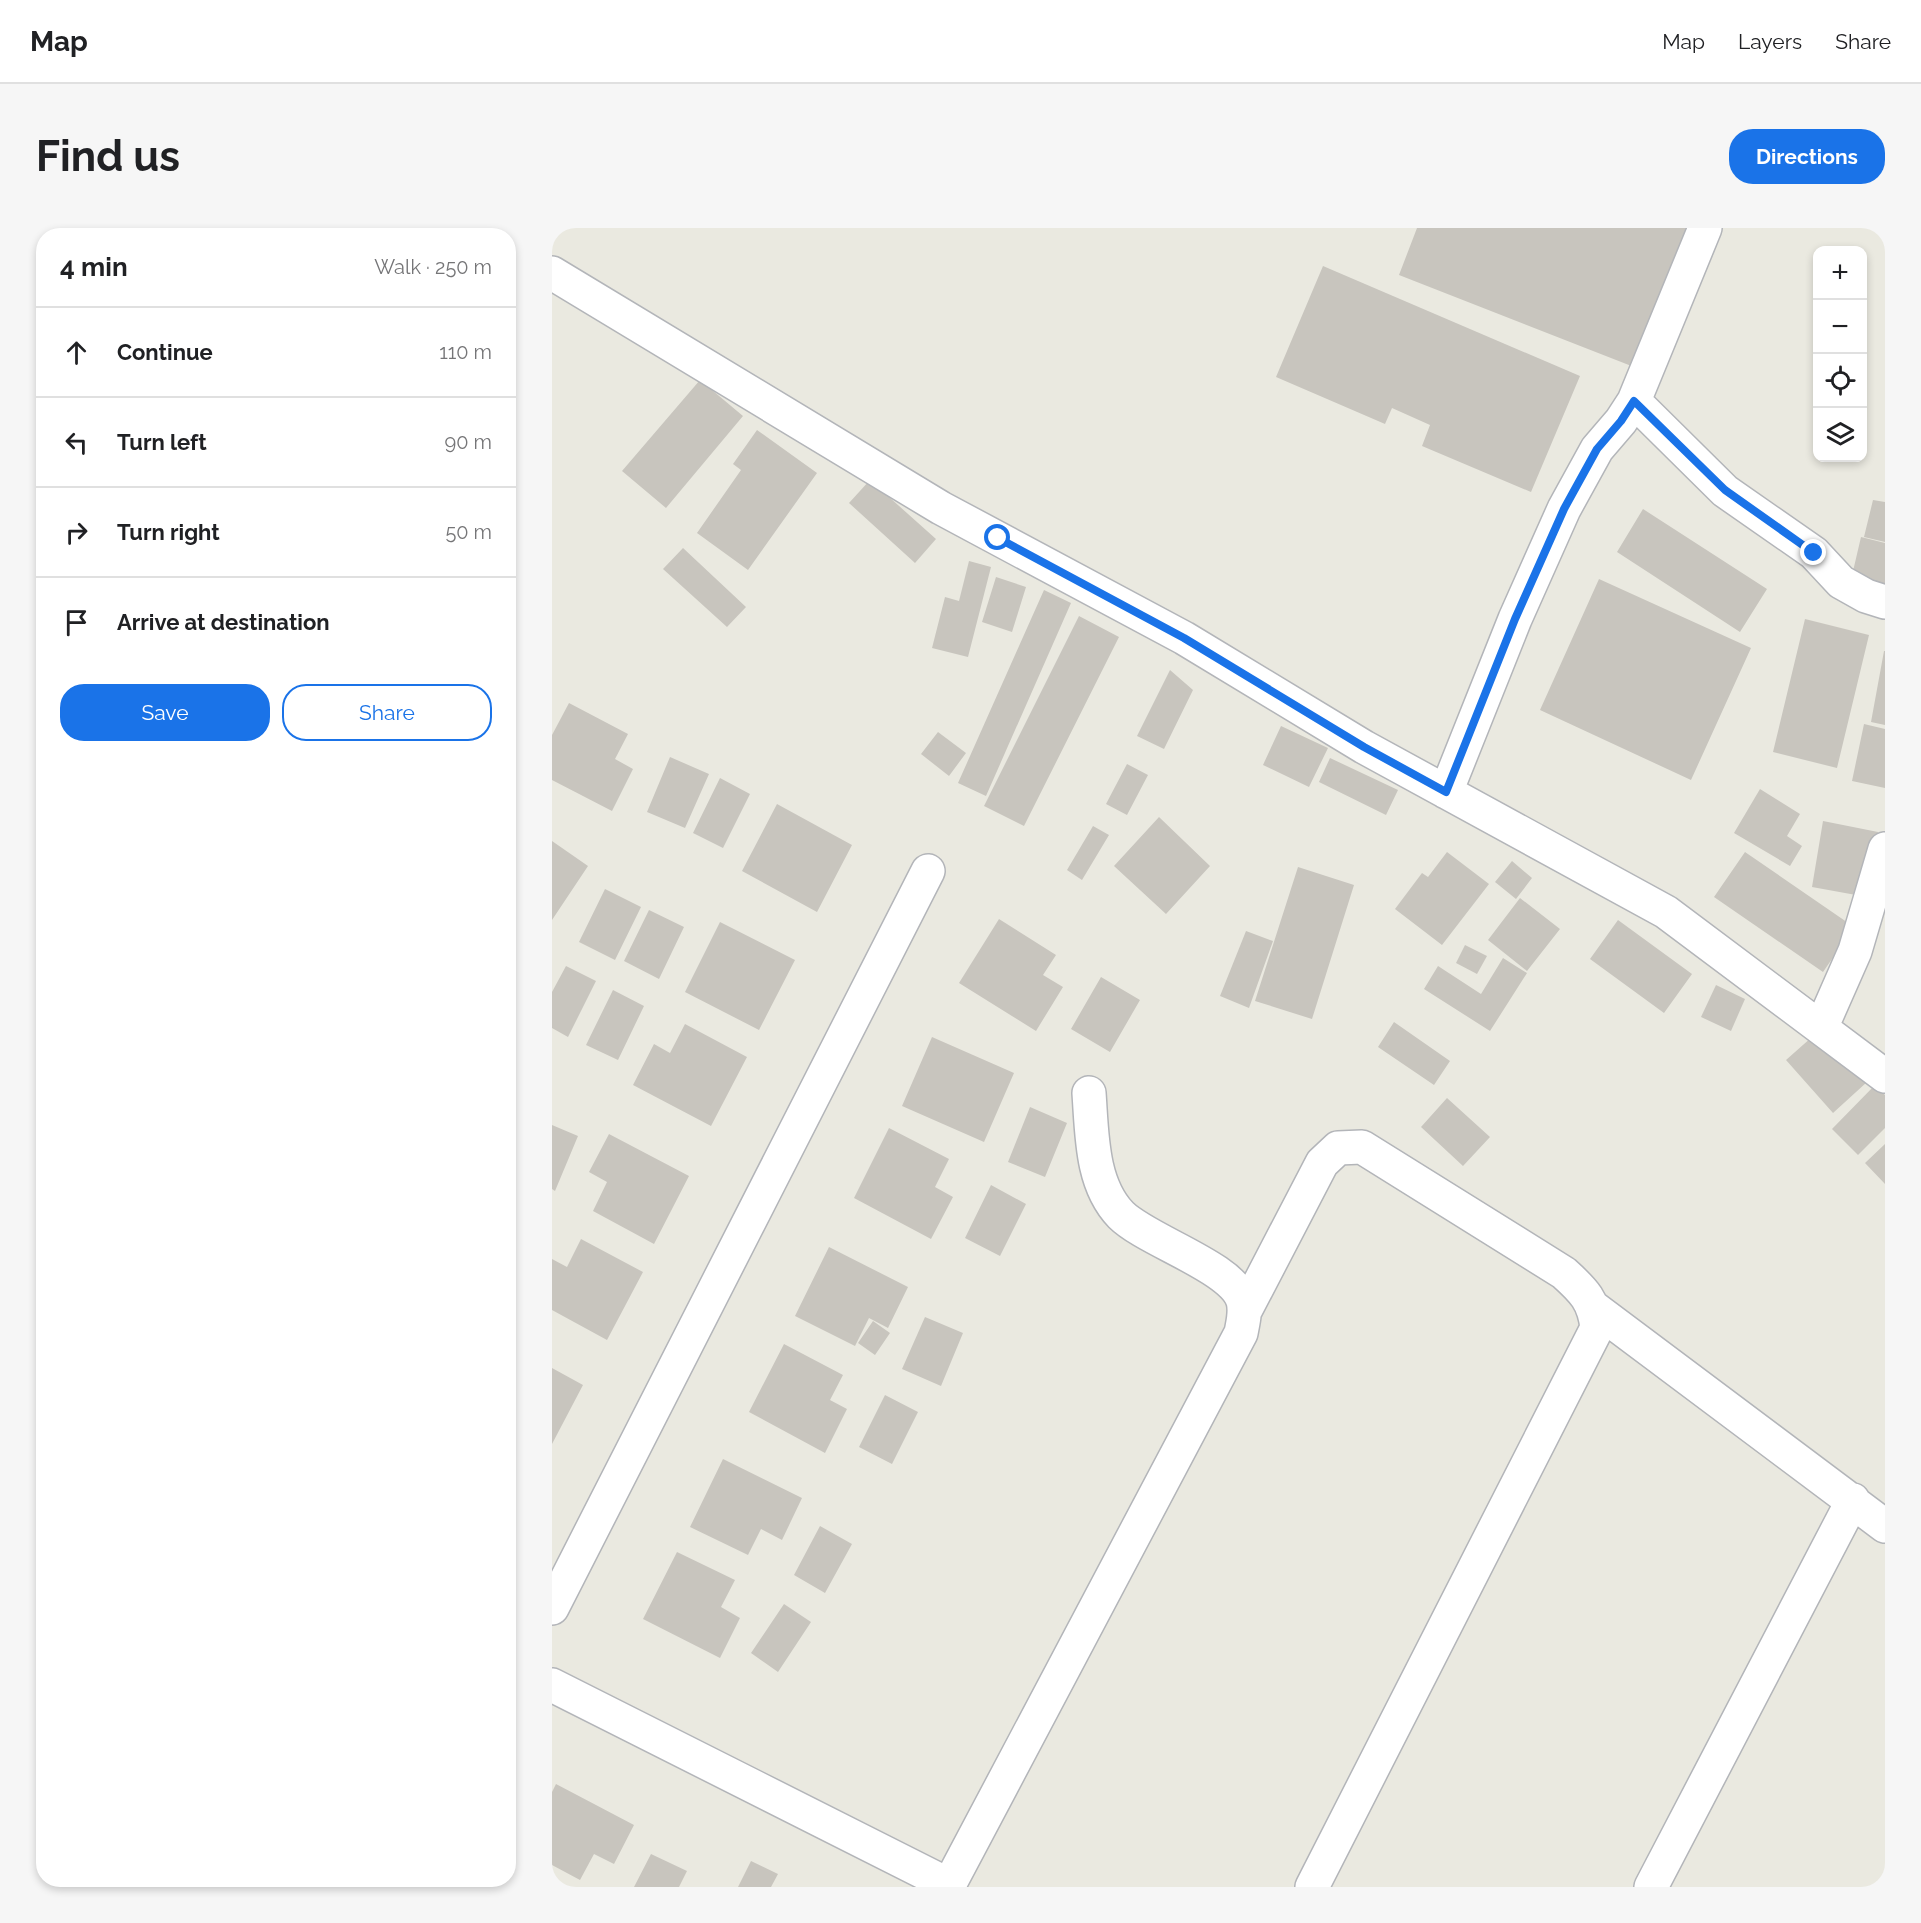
<!DOCTYPE html>
<html lang="en">
<head>
<meta charset="utf-8">
<style>
  :root { --surface:#fff; --page:#f6f6f6; --text:#202124; --muted:#757577; --line:#e0e0e0; --accent:#1a73e8 }
  body { margin:0; font-family:Raleway,sans-serif; background:var(--page); color:var(--text) }
  .controls { position:absolute; right:18px; top:18px; display:grid; overflow:hidden; border-radius:12px; box-shadow:0 3px 9px #0003 }
  .controls button { width:54px; height:54px; display:grid; place-items:center; padding:0; border:0; border-bottom:2px solid var(--line); background:var(--surface); color:var(--text); font:30px sans-serif }
  .stop { position:absolute; width:18px; height:18px; margin:-14px; border:4px solid #1a73e8; border-radius:50%; background:#fff }
  .stop.end { background:#1a73e8; border-color:#fff; box-shadow:0 2px 6px #0008 }
  .list { margin:0; padding:0; list-style:none }
  h2 { display:flex; justify-content:space-between; align-items:center; height:78px; margin:0; padding:0 24px; font-size:26px }
  h2 small { font-size:20px; font-weight:400; color:var(--muted) }
  .list li { display:grid; grid-template-columns:39px 1fr auto; gap:18px; align-items:center; box-sizing:border-box; height:90px; padding:0 24px; border-top:2px solid var(--line) }
  .list b { display:block; font-size:22px; white-space:nowrap }
  .list em { font-size:20px; font-style:normal; color:var(--muted) }
  .actions { display:flex; gap:12px; padding:18px 24px }
  .actions a { flex:1; padding:14px 0; border:2px solid var(--accent); border-radius:24px; text-align:center; font-size:21px; color:var(--accent) }
  .actions .main { background:var(--accent); color:#fff }
  .icon { flex:none; width:33px; height:33px; fill:none; stroke:currentColor; stroke-width:2; stroke-linecap:round; stroke-linejoin:round }
  .map { position:relative; flex:none; width:1333px; height:1659px; overflow:hidden; border-radius:24px }
  header { display:flex; align-items:center; gap:36px; box-sizing:border-box; height:84px; padding:0 30px; background:var(--surface); border-bottom:2px solid var(--line) }
  header strong { font-size:28px }
  nav { display:flex; gap:33px; margin-inline-start:auto; font-size:21px }
  .intro { display:flex; align-items:center; justify-content:space-between; box-sizing:border-box; height:144px; padding:0 36px }
  h1 { margin:0; font-size:42px }
  .button { padding:15px 27px; border-radius:24px; background:var(--accent); color:#fff; font-size:21px; font-weight:700 }
  main { display:flex; gap:36px; padding:0 36px }
  aside { flex:1; background:var(--surface); border-radius:24px; box-shadow:0 3px 9px #0003 }
  .map>svg:first-child { display:block }
</style>
</head>
<body>
<header>
<strong>Map</strong>
<nav><a>Map</a><a>Layers</a><a>Share</a></nav>
</header>
<div class="intro"><h1>Find us</h1><a class="button">Directions</a></div>
<main>
<aside>
<h2>4 min<small>Walk · 250 m</small></h2>
<ul class="list">
<li><svg class="icon" aria-label="ahead" viewBox="0 0 24 24"><path d="M12 20V5M6 11l6-6 6 6"/></svg><div><b>Continue</b></div><em>110 m</em></li>
<li><svg class="icon" aria-label="left" viewBox="0 0 24 24"><path d="M17 20v-9H6M10 6l-5 5 5 5"/></svg><div><b>Turn left</b></div><em>90 m</em></li>
<li><svg class="icon" aria-label="right" viewBox="0 0 24 24"><path d="M7 20v-9h11M14 6l5 5-5 5"/></svg><div><b>Turn right</b></div><em>50 m</em></li>
<li><svg class="icon" aria-label="arrive" viewBox="0 0 24 24"><path d="M6 21V4h12l-3 4 3 4H6"/></svg><div><b>Arrive at destination</b></div></li>
</ul>
<div class="actions"><a class="main">Save</a><a>Share</a></div>
</aside>
<div class="map">
<svg width="1333" height="1659" viewBox="0 0 1333 1659">
  <rect width="100%" height="100%" fill="#eae9e0"/>
  <path fill="#c8c5be" d="M865,0h270l-53,139 -235,-92z
    M771,38l257,110 -49,116 -109,-46 8,-21 -38,-17 -7,16 -109,-47z
    M148,152l43,36 -77,92 -44,-37z
    M205,202l60,43 -69,97 -51,-37 44,-63 -8,-6z
    M318,252l66,59 -21,24 -66,-60z
    M1321,272l12,2v40l-21,-5z
    M1091,281l124,80 -27,43 -123,-80z
    M1309,309l24,6v49l-35,-8z
    M131,320l63,59 -19,20 -64,-58z
    M417,333l22,6 -23,90 -36,-9 13,-51 14,4z
    M444,349l30,10 -14,45 -30,-10z
    M1047,351l152,69 -60,132 -151,-70z
    M492,362l27,13 -85,193 -28,-13z
    M527,388l40,21 -95,189 -40,-20z
    M1253,391l64,16 -32,133 -64,-16z
    M1332,423h1v74l-14,-3z
    M618,442l23,20 -29,59 -27,-13z
    M17,475l59,31 -13,25 18,10 -21,42 -60,-31v-45z
    M1312,496l21,5v59l-33,-7z
    M729,498l47,22 -19,39 -46,-22z
    M386,504l28,21 -17,23 -28,-22z
    M118,529l39,17 -24,54 -38,-16z
    M778,530l68,32 -12,25 -67,-33z
    M575,536l21,11 -21,40 -21,-11z
    M168,550l30,16 -27,54 -30,-15z
    M1208,561l40,25 -13,22 15,10 -12,20 -56,-33z
    M225,576l75,41 -35,67 -75,-41z
    M607,589l51,49 -44,48 -52,-48z
    M1271,593l55,11 -11,65 -55,-10z
    M541,598l16,9 -27,45 -15,-10z
    M0,613l36,25 -36,54z
    M895,624l42,32 -47,61 -47,-36 27,-36 6,4z
    M1193,624l109,75 -31,45 -109,-75z
    M960,633l20,17 -16,21 -21,-17z
    M746,639l56,18 -42,134 -57,-18z
    M53,661l36,18 -26,53 -36,-18z
    M968,670l40,31 -33,42 -39,-31z
    M97,682l35,17 -25,52 -35,-18z
    M447,691l57,36 -13,20 20,12 -27,44 -77,-48z
    M1066,692l74,54 -28,39 -74,-54z
    M168,694l75,38 -36,70 -74,-38z
    M694,703l27,10 -24,67 -29,-12z
    M913,717l22,11 -10,18 -21,-11z
    M951,730l24,15 -37,58 -66,-42 14,-23 43,28z
    M14,738l30,15 -28,56 -16,-9v-36z
    M549,749l39,23 -30,52 -39,-23z
    M1164,757l29,14 -14,32 -30,-14z
    M61,762l31,16 -26,54 -32,-15z
    M842,794l56,39 -16,24 -56,-38z
    M133,796l62,33 -36,69 -78,-41 21,-41 16,9z
    M1269,801l46,53 -34,31 -47,-53z
    M380,809l82,36 -30,69 -82,-36z
    M1323,857l10,10v33l-27,27 -26,-26z
    M895,870l43,39 -27,29 -42,-39z
    M478,879l37,16 -22,54 -37,-15z
    M0,897l26,11 -23,55 -3,-2z
    M337,900l60,31 -14,28 18,10 -22,42 -77,-41z
    M57,906l80,42 -35,68 -61,-33 14,-29 -18,-10z
    M1333,916v40l-20,-21z
    M439,957l35,19 -26,52 -35,-18z
    M29,1011l62,33 -36,68 -55,-30v-51l15,8z
    M277,1019l79,40 -20,41 -19,-10 -14,28 -60,-30z
    M373,1089l38,16 -22,53 -39,-17z
    M321,1093l17,12 -15,22 -17,-12z
    M232,1116l59,31 -13,25 17,9 -22,44 -76,-41z
    M0,1140l31,17 -31,59z
    M333,1167l33,17 -26,52 -33,-17z
    M171,1231l79,39 -20,42 -21,-11 -13,26 -58,-28z
    M268,1298l32,18 -27,49 -31,-18z
    M125,1324l58,28 -14,27 19,11 -20,40 -77,-39z
    M232,1376l27,18 -33,50 -27,-19z
    M4,1556l78,41 -20,39 -20,-10 -14,26 -28,-15v-73z
    M99,1626l36,17 -8,16h-45z
    M199,1633l27,13 -7,13h-33z"/>
  <g fill="none" stroke-linecap="round" stroke-linejoin="round">
    <defs>
      <path id="street" d="M0,45l389,235 243,130 180,109 302,165 219,164
        M1082,173l91,90 89,62 27,29 25,14 19,6
        M894,564l69,-173 49,-110 33,-60 24,-28 13,-20 71,-173
        M1270,798l33,-75 30,-102
        M1042,1080l291,218
        M693,1083l77,-148 16,-15 24,-1 202,126c20,18 30,28 33,55l-285,559
        M0,1380l376,-737
        M0,1457l397,200
        M396,1659l293,-554c2,-11 5,-21 2,-32 -10,-34 -96,-60 -122,-86 -30,-31 -29,-81 -32,-122
        M1099,1659l202,-387"/>
    </defs>
    <use href="#street" stroke="#b3b5b9" stroke-width="36"/>
    <use href="#street" stroke="#fff" stroke-width="33"/>
  </g>
  <g fill="none" stroke-linecap="round" stroke-linejoin="round">
    <path stroke="#1a73e8" stroke-width="8" d="M446,310l186,100 180,109 82,45 69,-173 49,-110 33,-60 24,-28 13,-20 91,89 89,63"/>
  </g>
</svg>
<div class="controls">
<button>+</button>
<button>−</button>
<button><svg class="icon" aria-label="locate" viewBox="0 0 24 24"><circle cx="12" cy="12" r="6"/><path d="M12 2v4M12 18v4M2 12h4M18 12h4"/></svg></button>
<button><svg class="icon" aria-label="layers" viewBox="0 0 24 24"><path d="M12 4l9 5-9 5-9-5zM3 14l9 5 9-5"/></svg></button>
</div>
<div class="stop" style="left:446px;top:310px"></div>
<div class="stop end" style="left:1262px;top:325px"></div>
</div>
</main>
</body>
</html>
